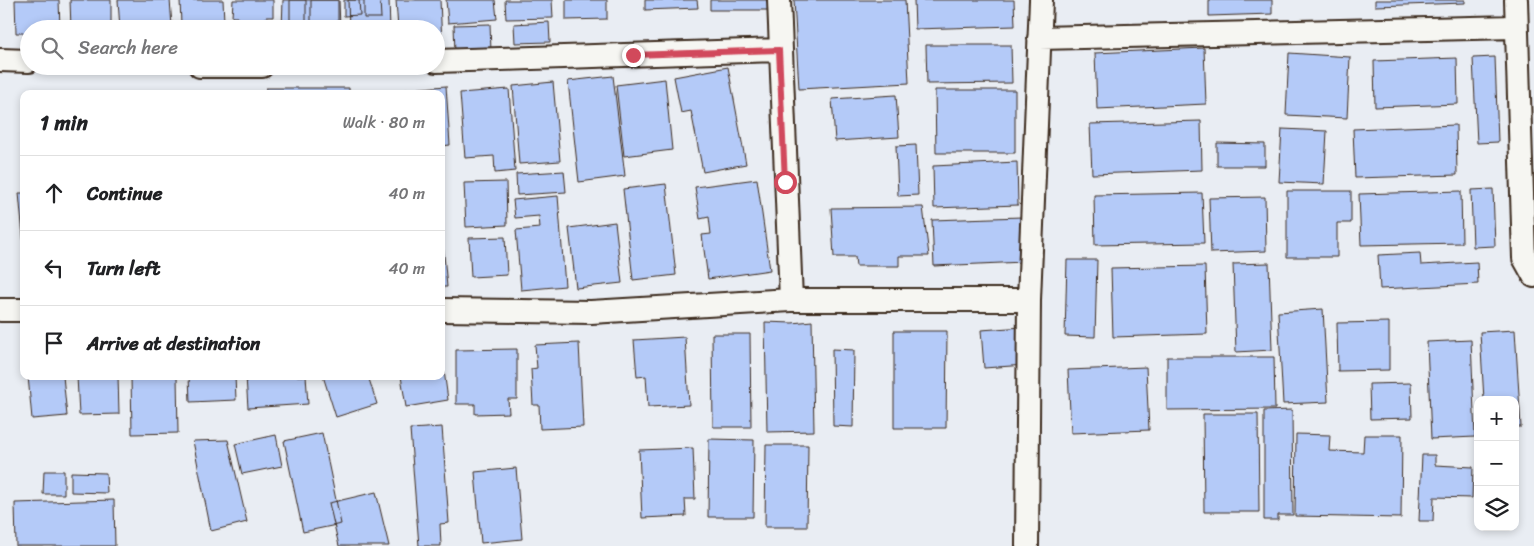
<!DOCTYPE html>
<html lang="en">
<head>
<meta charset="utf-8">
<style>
  :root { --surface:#fff; --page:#f6f6f6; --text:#202124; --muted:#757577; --line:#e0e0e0 }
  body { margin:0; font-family:Sriracha,sans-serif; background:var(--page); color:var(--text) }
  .controls { position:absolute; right:15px; bottom:15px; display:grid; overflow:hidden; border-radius:10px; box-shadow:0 2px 8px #0003 }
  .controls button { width:45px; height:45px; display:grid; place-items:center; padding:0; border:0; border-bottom:1px solid var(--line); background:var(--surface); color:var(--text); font:25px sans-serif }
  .stop { position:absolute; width:15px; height:15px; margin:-11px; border:4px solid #d1495b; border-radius:50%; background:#fff }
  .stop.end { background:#d1495b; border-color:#fff; box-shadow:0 1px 5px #0008 }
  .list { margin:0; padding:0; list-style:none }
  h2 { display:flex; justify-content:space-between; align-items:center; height:65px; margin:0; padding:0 20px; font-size:21px }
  h2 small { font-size:16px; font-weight:400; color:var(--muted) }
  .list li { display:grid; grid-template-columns:32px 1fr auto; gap:15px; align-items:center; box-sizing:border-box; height:75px; padding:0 20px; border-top:1px solid var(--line) }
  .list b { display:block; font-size:19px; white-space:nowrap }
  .list em { font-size:16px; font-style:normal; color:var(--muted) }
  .icon { flex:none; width:28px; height:28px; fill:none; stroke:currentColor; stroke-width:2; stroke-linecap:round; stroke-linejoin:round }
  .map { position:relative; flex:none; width:1534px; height:546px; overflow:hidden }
  .search { position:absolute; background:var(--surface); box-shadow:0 2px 8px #0003; left:20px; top:20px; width:425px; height:55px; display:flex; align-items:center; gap:12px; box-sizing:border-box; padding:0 18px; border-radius:28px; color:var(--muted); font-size:19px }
  .panel { position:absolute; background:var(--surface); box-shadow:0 2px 8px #0003; left:20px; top:90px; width:425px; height:290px; border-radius:10px }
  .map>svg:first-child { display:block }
</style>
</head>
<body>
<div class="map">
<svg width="1534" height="546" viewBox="0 0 1534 546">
  <rect width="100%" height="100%" fill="#e9edf3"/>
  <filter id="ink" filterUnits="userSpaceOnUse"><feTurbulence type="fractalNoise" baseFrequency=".02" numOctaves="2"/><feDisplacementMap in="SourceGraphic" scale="10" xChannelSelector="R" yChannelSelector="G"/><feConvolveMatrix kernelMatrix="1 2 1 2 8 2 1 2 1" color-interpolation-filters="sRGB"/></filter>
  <g filter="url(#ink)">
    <path fill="#b4caf8" stroke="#3b2a1e" d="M15,0h44l1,29h-31v4h-13z
      M70,0h41v29h-40z
      M118,0h52l2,26 -52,3z
      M180,0h43l1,22 -43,2z
      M233,0h40v17h-7v11l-28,-1v-10h-6z
      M283,0h23v29h-24z
      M290,0h48v29h-48z
      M311,0h28l1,29h-29z
      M344,0h15l1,15 -16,1z
      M348,0h41l1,29h-41z
      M364,0h16l1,18h-17z
      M396,0h44l2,44 -6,1v-16h-38z
      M446,0h49l2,19 -49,4z
      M505,0h47l1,18 -47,1z
      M566,0h41v19l-41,1z
      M645,0h52l1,8 -53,2z
      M710,0h65v10h-65z
      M794,0h111l4,83 -110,6z
      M914,0h100l1,26 -100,3z
      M1209,0h63v14l-63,2z
      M1375,0h90v3l-90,3z
      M549,22l1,20 -35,1 -1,-19z
      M490,24l1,28 -36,1 -1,-28z
      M926,45h85l1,38 -85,1z
      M1204,48l2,56 -109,5 -2,-56z
      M1289,53l61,4 -3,61 -61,-3z
      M1495,57l3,85 -21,1 -4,-85z
      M1457,58l1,46 -83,3 -1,-46z
      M728,67l18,97 -43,8 -12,-61 -10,2 -7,-36z
      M613,76l12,100 -46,6 -11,-101z
      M665,79l7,71 -48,6 -8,-71z
      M553,82l7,79 -41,3 -6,-78z
      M446,86l4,59 -9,1v-52h-40l-1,-4z
      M266,88h83v6h-83z
      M509,89l6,82 -20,2 -1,-17 -29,2 -5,-65z
      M935,90h80v63h-79z
      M896,95l3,42 -64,4 -3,-42z
      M1201,121l1,49 -110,4 -2,-50z
      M1456,125l1,50 -102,3 -2,-49z
      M1282,129l45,2 -3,53 -45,-2z
      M1217,143l48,1v22h-48z
      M916,145l2,50 -20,1 -2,-50z
      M1017,162l1,43 -84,3 -1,-42z
      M564,171l2,21 -49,3 -1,-21z
      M757,179l13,91 -62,9 -6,-44 9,-1 -2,-17 -9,2 -5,-32z
      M506,182l1,43 -41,2 -2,-44z
      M666,184l10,91 -43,5 -10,-91z
      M1493,189l2,57 -22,1 -2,-57z
      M1287,191h64v32h-14v34h-50z
      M1461,191l1,52 -101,2 -2,-51z
      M19,193h5v54z
      M1202,193l2,50 -109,2 -1,-50z
      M558,196l7,90 -44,4 -5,-60 24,-2 -1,-12 -24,2 -2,-18z
      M1265,197l1,54 -55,2 -2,-55z
      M923,207l6,49h-30v10h-43l-1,-9h-21l-3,-49z
      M1022,217l2,45 -90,4 -2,-46z
      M615,222l7,61 -46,5 -7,-60z
      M442,233l5,54h-6v-54z
      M505,237l2,38 -36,2 -2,-39z
      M1420,253l1,12 56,-3 1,22 -98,5 -2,-34z
      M1067,260h30l-2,77 -30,-1z
      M1269,263l3,87 -36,2 -3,-88z
      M1205,266l2,68 -94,3 -2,-69z
      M1323,309l5,93 -45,2 -5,-92z
      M812,321l2,110 -47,1 -2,-110 27,1z
      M1389,322v48l-51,1 -1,-48z
      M1023,327l2,38 -41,3 -3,-38z
      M1515,330l6,97h-6v-27h-31l-4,-68z
      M894,331h53l-1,97h-52z
      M712,334h38l1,93h-38z
      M685,337l4,68 -41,2 -2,-31 -9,1 -3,-37z
      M1471,340l4,97 -44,2 -4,-97z
      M579,343l4,84 -43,2 -1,-24h-6l-2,-36 6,-1 -2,-23z
      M441,348l7,52 -42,7 -5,-31h40z
      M517,349v50h-9l1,14 -34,1v-10h-19v-54z
      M832,349l22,1 -1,77 -20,-1z
      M1167,357h107l1,52 -108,1z
      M1146,367l3,63 -78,3 -3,-63z
      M28,376h35l4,40 -35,3z
      M77,376h41l1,38 -40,1z
      M131,376h46l1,57 -46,1z
      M189,376h46l1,24 -46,2z
      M246,376h60l2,28 -60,4z
      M323,376h45l9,28 -41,13z
      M1411,383l1,35 -42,1 -1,-35z
      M1292,410l1,105h-15v5h-14v-109z
      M1203,414h55l1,98h-55z
      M442,427l7,96 -9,1 1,22h-22l-9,-117z
      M322,433l19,91 -38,8 -19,-91z
      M1296,434l34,1 -1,16 34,1 1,-17h38l-1,83 -106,-2z
      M276,435l6,31 -40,8 -7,-30z
      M709,439l45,1 -1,77h-45z
      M228,440l19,82 -36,9 -18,-90z
      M766,445h42l-1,82h-42z
      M693,448l2,51h-10l1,17 -44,2 -3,-68z
      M1422,455h13v10l38,2 -1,31 -38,-1 -1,24h-14z
      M516,468l6,71 -41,4 -6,-71z
      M44,471h20v23h-21z
      M71,472l35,1 1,20 -36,-1z
      M376,492l13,54h-50l-10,-43z
      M114,500l1,46h-99l-1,-43z"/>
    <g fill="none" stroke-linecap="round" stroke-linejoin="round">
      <defs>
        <path id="street" d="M779,0l12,300
          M1516,0l8,258 10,18
          M1039,38l476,-11
          M0,60l29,1
          M436,61l343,-11
          M200,66h62
          M0,310h24
          M441,310l150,2 200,-12h238
          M1027,546l2,-246 12,-300"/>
      </defs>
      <use href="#street" stroke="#3b2a1e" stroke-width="26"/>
      <use href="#street" stroke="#f6f6f2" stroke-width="22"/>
    </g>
  </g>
  <g fill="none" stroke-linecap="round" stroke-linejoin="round" filter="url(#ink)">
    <path stroke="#d1495b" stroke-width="6" d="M633,55l146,-5 6,132"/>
  </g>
</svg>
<div class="controls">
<button>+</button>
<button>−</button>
<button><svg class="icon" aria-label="layers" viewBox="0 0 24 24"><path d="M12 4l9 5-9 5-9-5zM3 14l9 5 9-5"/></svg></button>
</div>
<div class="stop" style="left:785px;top:182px"></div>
<div class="stop end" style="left:633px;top:55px"></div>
<div class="search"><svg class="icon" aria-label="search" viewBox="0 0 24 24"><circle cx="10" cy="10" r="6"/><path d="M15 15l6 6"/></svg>Search here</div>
<section class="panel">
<h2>1 min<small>Walk · 80 m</small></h2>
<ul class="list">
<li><svg class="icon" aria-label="ahead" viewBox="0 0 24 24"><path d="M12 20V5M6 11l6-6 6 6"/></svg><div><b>Continue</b></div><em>40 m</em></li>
<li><svg class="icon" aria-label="left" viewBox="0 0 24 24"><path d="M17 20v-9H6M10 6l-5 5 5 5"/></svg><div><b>Turn left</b></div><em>40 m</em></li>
<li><svg class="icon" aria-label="arrive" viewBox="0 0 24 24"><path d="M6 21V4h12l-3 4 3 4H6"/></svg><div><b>Arrive at destination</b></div></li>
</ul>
</section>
</div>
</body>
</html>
